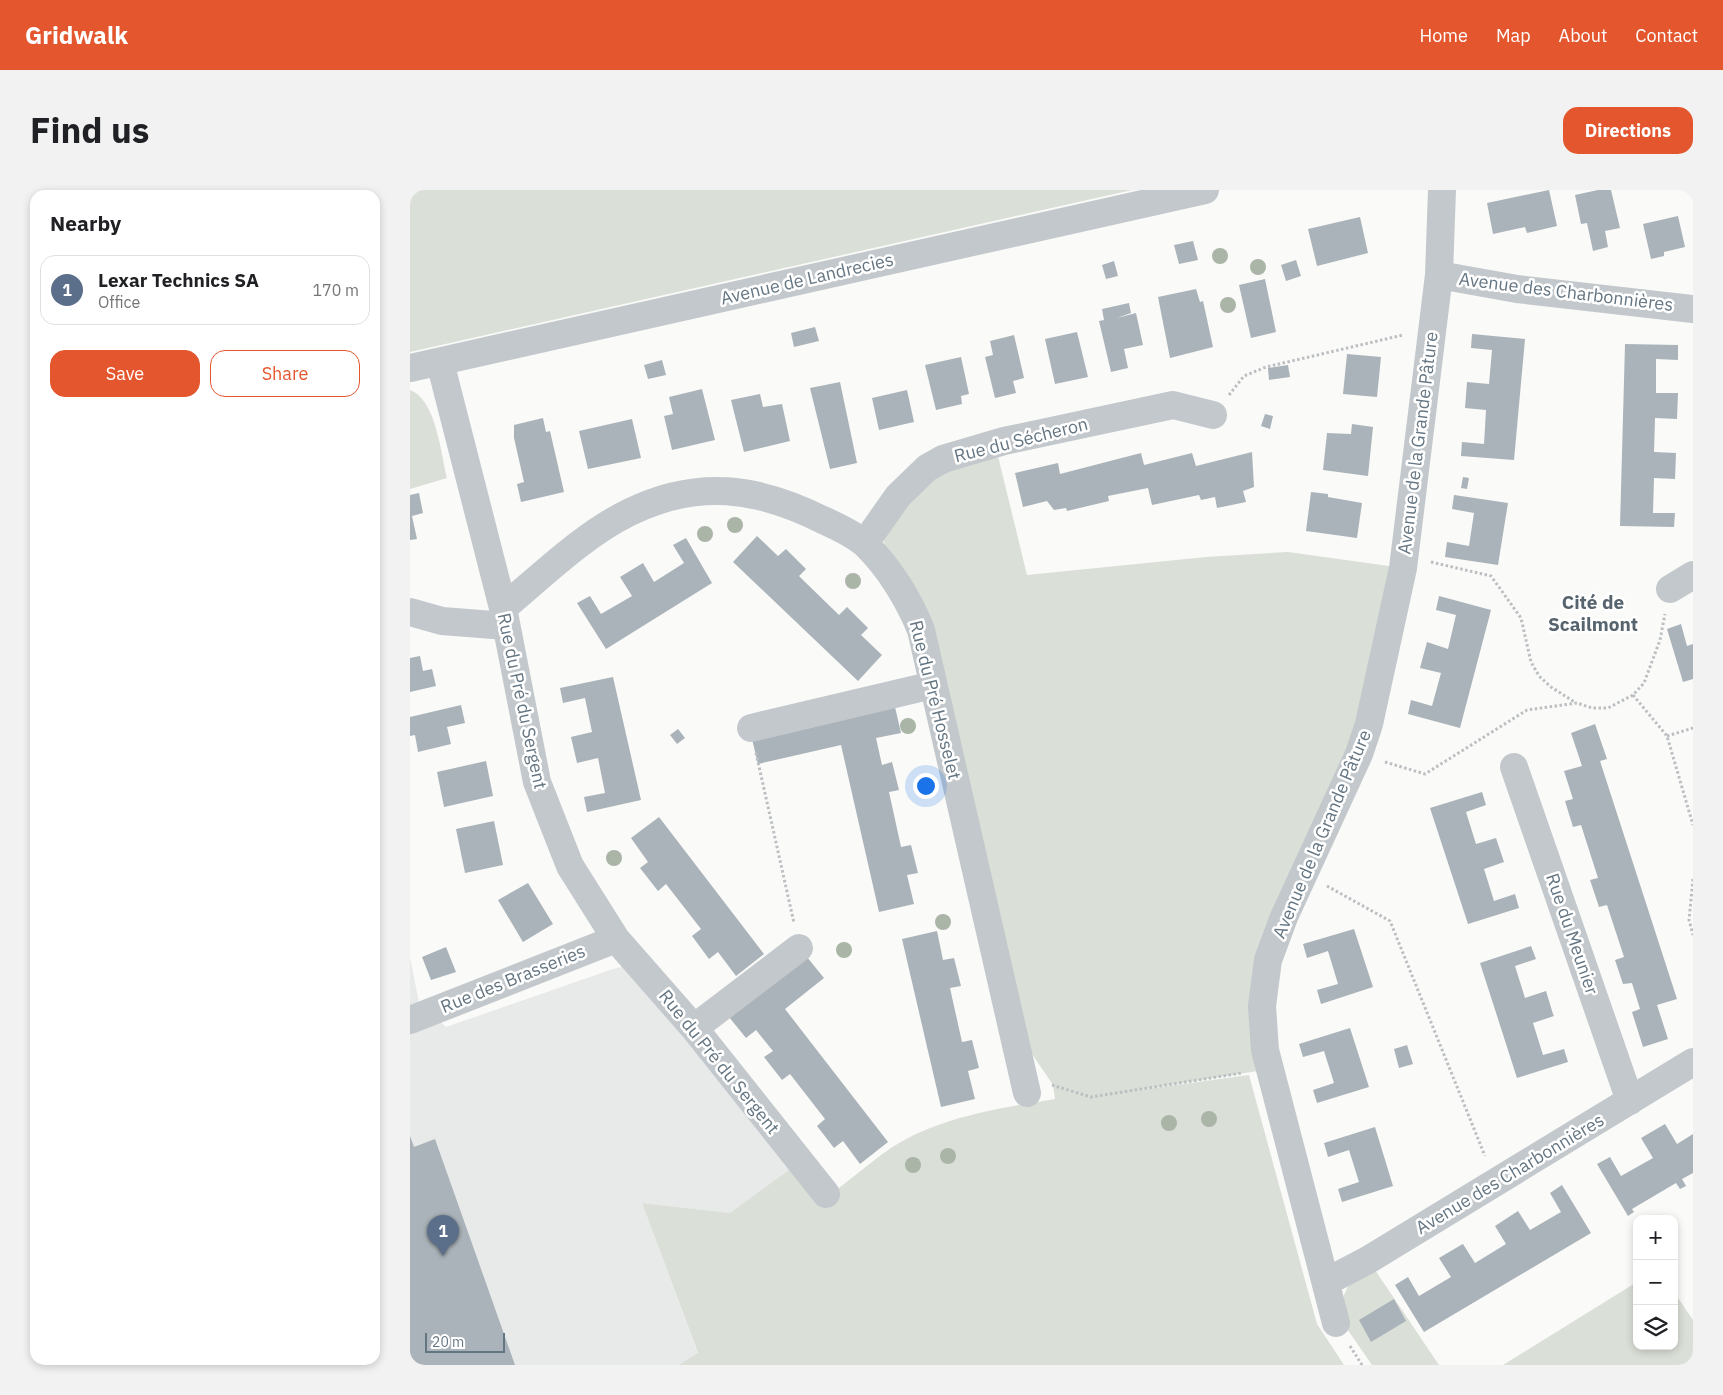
<!DOCTYPE html>
<html lang="en">
<head>
<meta charset="utf-8">
<style>
  :root { --surface:#fff; --page:#f2f2f2; --text:#202124; --muted:#757577; --line:#e0e0e0; --accent:#e4572e }
  body { margin:0; font-family:"IBM Plex Sans",sans-serif; background:var(--page); color:var(--text) }
  .controls { position:absolute; right:15px; bottom:15px; display:grid; overflow:hidden; border-radius:10px; box-shadow:0 2px 8px #0003 }
  .controls button { width:45px; height:45px; display:grid; place-items:center; padding:0; border:0; border-bottom:1px solid var(--line); background:var(--surface); color:var(--text); font:25px sans-serif }
  .scale { position:absolute; left:15px; bottom:12px; width:80px; box-sizing:border-box; padding-left:5px; border:2px solid #657683; border-top:0; font-size:14px; line-height:18px; white-space:nowrap; color:#657683; -webkit-text-stroke:4px #fff; paint-order:stroke }
  .you { position:absolute; left:515px; top:595px; width:18px; height:18px; margin:-12px; border:4px solid #fff; border-radius:50%; background:#1a73e8; box-shadow:0 0 0 8px #1a73e833 }
  .badge { display:grid; place-items:center; width:32px; height:32px; border-radius:50%; background:var(--accent); color:#fff; font-size:16px; font-weight:700 }
  .pin { position:absolute; translate:-50% -41px; filter:drop-shadow(0 1px 2px #0008) }
  .pin::after { content:''; position:absolute; top:26px; width:18px; height:15px; background:inherit; clip-path:polygon(0 0,100% 0,50% 100%) }
  .list { margin:0; padding:0; list-style:none }
  h2 { display:flex; justify-content:space-between; align-items:center; height:65px; margin:0; padding:0 20px; font-size:21px }
  h2 small { font-size:16px; font-weight:400; color:var(--muted) }
  .list li { display:grid; grid-template-columns:32px 1fr auto; gap:15px; align-items:center; box-sizing:border-box; height:70px; margin:0 10px 10px; padding:0 10px; border:1px solid var(--line); border-radius:15px }
  .list b { display:block; font-size:19px; white-space:nowrap }
  .list p { margin:0; font-size:16px; white-space:nowrap; color:var(--muted) }
  .list em { font-size:16px; font-style:normal; color:var(--muted) }
  .actions { display:flex; gap:10px; padding:15px 20px }
  .actions a { flex:1; padding:11px 0; border:1px solid var(--accent); border-radius:15px; text-align:center; font-size:18px; color:var(--accent) }
  .actions .main { background:var(--accent); color:#fff }
  .icon { flex:none; width:28px; height:28px; fill:none; stroke:currentColor; stroke-width:2; stroke-linecap:round; stroke-linejoin:round }
  .map { position:relative; flex:none; width:1283px; height:1175px; overflow:hidden; border-radius:15px }
  header { display:flex; align-items:center; gap:30px; box-sizing:border-box; height:70px; padding:0 25px; background:var(--accent); color:#fff }
  header strong { font-size:24px }
  nav { display:flex; gap:28px; margin-inline-start:auto; font-size:18px }
  .intro { display:flex; align-items:center; justify-content:space-between; box-sizing:border-box; height:120px; padding:0 30px }
  h1 { margin:0; font-size:35px }
  .button { padding:12px 22px; border-radius:15px; background:var(--accent); color:#fff; font-size:18px; font-weight:700 }
  main { display:flex; gap:30px; padding:0 30px }
  aside { flex:1; background:var(--surface); border-radius:15px; box-shadow:0 2px 8px #0003 }
  .map>svg:first-child { display:block }
</style>
</head>
<body>
<header>
<strong>Gridwalk</strong>
<nav><a>Home</a><a>Map</a><a>About</a><a>Contact</a></nav>
</header>
<div class="intro"><h1>Find us</h1><a class="button">Directions</a></div>
<main>
<aside>
<h2>Nearby<small></small></h2>
<ul class="list">
<li><span class="badge" style="background:#5c6f8a">1</span><div><b>Lexar Technics SA</b><p>Office</p></div><em>170 m</em></li>
</ul>
<div class="actions"><a class="main">Save</a><a>Share</a></div>
</aside>
<div class="map">
<svg width="1283" height="1175" viewBox="0 0 1283 1175">
  <rect width="100%" height="100%" fill="#fafaf8"/>
  <path fill="#e8e9e9" d="M0,767l9,46 27,24 167,-58 25,-6 164,200 -72,50 -88,-10 56,151 -8,11h-280z"/>
  <path fill="#dadfd7" d="M0,0h722l-722,162z
    M0,200c26,9 31,64 37,88l-37,11z
    M587,262l30,123 179,-18 82,-5 115,16 -25,119 -94,230 -14,152 -138,22 117,-16 68,249 27,41h-665l19,-12 -56,-150 88,10 66,-48 31,32c22,-16 42,-34 64,-49 47,-31 109,-40 164,-49l-2,-14 -27,-40 -142,-503 1,-12 37,-50z
    M963,1077l66,98h-67l-29,-42 1,-28 5,-11z
    M1227,1092v64h37v-54l19,28v45h-190z"/>
  <path fill="#aab3b9" d="M1139,0l8,36 -30,7 -2,-6 -32,7 -6,-31z
    M1188,0h13l9,38 -15,3 3,16 -15,4 -6,-28 -6,1 -6,-29z
    M1268,26l7,31 -21,5v4l-13,3 -8,-35z
    M950,27l8,36 -51,13 -9,-37z
    M783,51l5,19 -19,4 -5,-19z
    M886,70l5,16 -15,5 -5,-16z
    M704,71l4,15 -12,3 -4,-14z
    M855,89l11,53 -25,6 -12,-53z
    M786,99l4,13 3,-1 10,46 -43,11 -12,-61z
    M719,113l2,10 -14,5 19,-5 7,32 -19,4 4,19 -17,4 -12,-51 5,-1 -2,-11z
    M405,137l4,14 -25,6 -3,-14z
    M667,142l11,45 -33,7 -10,-45z
    M1062,144l53,5 -11,121 -53,-4 1,-14 22,2 2,-34 -21,-2 2,-26 22,2 3,-34 -21,-2z
    M604,145l10,43 -11,3 3,12 -21,5 -10,-41 8,-2 -3,-14z
    M1215,154l53,1v15l-22,-1v34h22l-1,26 -22,-1 -1,34 22,1 -1,26 -21,-1 -1,35h22l-1,14 -54,-1z
    M937,164l34,3 -4,40 -34,-3z
    M551,167l8,37 -8,2 1,8 -26,6 -11,-45z
    M252,170l4,15 -18,4 -4,-14z
    M878,175l2,12 -21,3 -1,-12z
    M430,192l17,81 -27,6 -20,-81z
    M292,199l13,51 -43,10 -8,-34 9,-2 -4,-17z
    M497,200l7,32 -35,8 -7,-32z
    M350,204l3,13 19,-3 8,37 -46,11 -13,-52z
    M855,224l8,2 -3,13 -9,-3z
    M133,228l3,14 4,-1 14,61 -43,10 -4,-18 7,-2 -10,-44v-13z
    M222,229l9,39 -53,11 -9,-38z
    M942,234l21,3 -5,49 -45,-6 4,-37 24,1z
    M842,262l2,35 -11,4 3,11 -29,6 -2,-11 -14,3 -2,-5 -47,10 -4,-17 -40,8 1,5 -42,10 -1,-3 -12,2 -7,-9 -24,6 -8,-34 43,-10 2,11 81,-21 3,12 48,-12 4,13z
    M1053,287l6,1 -2,11 -6,-1z
    M901,302l17,2v3l34,6 -5,35 -51,-7z
    M9,303l4,20 -11,3 5,23 -7,1v-45z
    M1044,305l54,8 -10,62 -53,-8 2,-15 22,4 5,-33 -22,-4z
    M347,346l21,20 8,-7 20,20 -7,7 5,5 35,34 8,-8 21,21 -7,7 21,20 -24,26 -125,-119z
    M276,348l26,45 -106,66 -29,-46 13,-7 11,18 31,-18 -12,-19 23,-14 11,19 30,-19 -11,-18z
    M1029,406l52,14 -31,118 -52,-14 3,-14 21,6 9,-33 -21,-5 7,-26 21,7 8,-34 -20,-5z
    M1271,434l6,22 6,-2v35l-10,3 -16,-53z
    M10,466l3,15 9,-2 4,17 -26,6v-34z
    M203,487l28,123 -54,12 -3,-15 21,-4 -7,-35 -21,5 -6,-26 21,-5 -7,-34 -22,5 -3,-15z
    M51,515l4,18 -18,4 4,17 -33,8 -3,-17 -5,1v-19z
    M485,517l6,26 -25,5 6,27 10,-3 7,28 -10,2 12,55 10,-2 7,28 -11,2 7,29 -35,8 -38,-167 -83,19 -6,-25z
    M1185,534l12,35 -7,2 77,238 -20,6 11,34 -25,8 -11,-35 8,-3 -8,-26 -9,1 -8,-24 9,-3 -17,-52 -8,2 -9,-27 8,-2 -17,-53 -8,2 -8,-26 8,-2 -9,-28 18,-5 -11,-33z
    M268,539l7,9 -8,6 -7,-9z
    M76,571l7,35 -49,11 -7,-35z
    M1072,602l4,13 -20,7 10,32 20,-6 8,24 -20,7 10,32 21,-7 4,14 -51,16 -38,-116z
    M249,627l105,137 -28,22 -18,-24 -9,7 -17,-23 9,-7 -35,-45 -8,7 -18,-23 8,-6 -17,-24z
    M84,631l9,44 -38,8 -9,-44z
    M118,693l25,41 -30,18 -25,-42z
    M944,739l19,58 -52,17 -4,-14 21,-6 -10,-33 -21,7 -4,-14z
    M527,741l6,29 11,-2 7,28 -11,2 12,54 10,-2 7,28 -11,3 7,28 -34,8 -39,-168z
    M1121,756l5,13 -21,7 10,32 21,-7 7,23 1,2 -21,7 10,32 21,-6 4,13 -51,16 -37,-115z
    M36,757l10,25 -25,8 -9,-23z
    M397,767l17,21 -39,31 103,133 -28,22 -17,-23 -9,7 -17,-22 8,-7 -35,-45 -8,6 -18,-23 9,-6 -17,-21 -10,8 -17,-21z
    M940,838l19,59 -52,16 -4,-13 21,-7 -10,-32 -21,6 -4,-13z
    M997,855l6,19 -14,4 -5,-19z
    M1255,934l12,20 16,-10v39l-11,6 4,7 -6,3 -4,-6 -44,26 2,3 -6,4 -31,-52 13,-7 11,19 32,-18 -12,-20z
    M965,937l18,59 -51,16 -4,-13 21,-7 -10,-32 -21,7 -4,-14z
    M0,946l4,11 21,-8 80,226h-105z
    M1152,995l29,48 -167,99 -29,-47 13,-8 11,19 32,-19 -12,-19 22,-13 2,-1 12,19 31,-19 -11,-18 23,-15 12,19 31,-18 -11,-19z
    M984,1109l12,22 -35,21 -12,-22z"/>
  <g fill="none" stroke-linecap="round" stroke-linejoin="round">
    <path stroke="#bbbfc2" stroke-width="3" stroke-dasharray="2.5 2.5" stroke-linecap="butt" d="M819,205l15,-19 22,-9 137,-32
      M1021,372l60,14 30,42 10,44 8,14 12,11 25,16
      M1223,505l34,41 26,89
      M1257,546l26,-8
      M346,563l38,170
      M975,572l40,12 102,-64 50,-7 15,5h16l25,-13 11,-12 16,-43 5,-26
      M1283,689l-4,41 4,15
      M917,696l63,35 95,235
      M642,895l39,12 151,-24
      M940,1156l12,19"/>
    <path stroke="#c3c8cc" stroke-width="28" d="M1029,85l78,14 176,20
      M30,172l63,246 34,174 33,84 46,73 78,89 132,166
      M0,178l795,-178
      M455,353l33,-47 29,-28 16,-9 61,-18 169,-36 40,10
      M1260,399l23,-14
      M93,418c40,-33 80,-73 127,-96 68,-33 127,-25 193,8 13,6 31,14 42,24 24,23 44,56 56,86l106,463
      M0,422l32,9 64,5
      M341,538l182,-43
      M1104,577l116,334
      M0,830l206,-81
      M284,838l105,-80
      M916,1092l42,-22 325,-198
      M926,1133l-71,-273 -3,-44 6,-46 16,-43 75,-163 10,-30 34,-156 36,-293 3,-85"/>
  </g>
  <g fill="#aab4a7">
    <circle cx="810" cy="66" r="8"/>
    <circle cx="848" cy="77" r="8"/>
    <circle cx="818" cy="115" r="8"/>
    <circle cx="325" cy="335" r="8"/>
    <circle cx="295" cy="344" r="8"/>
    <circle cx="443" cy="391" r="8"/>
    <circle cx="498" cy="536" r="8"/>
    <circle cx="204" cy="668" r="8"/>
    <circle cx="533" cy="732" r="8"/>
    <circle cx="434" cy="760" r="8"/>
    <circle cx="799" cy="929" r="8"/>
    <circle cx="759" cy="933" r="8"/>
    <circle cx="538" cy="966" r="8"/>
    <circle cx="503" cy="975" r="8"/>
  </g>
  <g text-anchor="middle" stroke-width="5" stroke-linejoin="round" paint-order="stroke">
    <g font-size="18" fill="#657683" stroke="#fff">
      <text transform="translate(397 89) rotate(-13)" y="6">Avenue de Landrecies</text>
      <text transform="translate(1156 102) rotate(7)" y="6">Avenue des Charbonnières</text>
      <text transform="translate(611 250) rotate(-14)" y="6">Rue du Sécheron</text>
      <text transform="translate(1008 253) rotate(-83)" y="6">Avenue de la Grande Pâture</text>
      <text transform="translate(525 510) rotate(76)" y="6">Rue du Pré Hosselet</text>
      <text transform="translate(112 511) rotate(78)" y="6">Rue du Pré du Sergent</text>
      <text transform="translate(912 644) rotate(-67)" y="6">Avenue de la Grande Pâture</text>
      <text transform="translate(1162 744) rotate(71)" y="6">Rue du Meunier</text>
      <text transform="translate(103 789) rotate(-22)" y="6">Rue des Brasseries</text>
      <text transform="translate(309 872) rotate(51)" y="6">Rue du Pré du Sergent</text>
      <text transform="translate(1100 984) rotate(-31)" y="6">Avenue des Charbonnières</text>
    </g>
    <g font-size="19" font-weight="bold" fill="#57646e" stroke="#fff">
      <text x="1183" y="419">Cité de<tspan x="1183" dy="22">Scailmont</tspan></text>
    </g>
  </g>
</svg>
<div class="controls">
<button>+</button>
<button>−</button>
<button><svg class="icon" aria-label="layers" viewBox="0 0 24 24"><path d="M12 4l9 5-9 5-9-5zM3 14l9 5 9-5"/></svg></button>
</div>
<div class="scale">20 m</div>
<div class="you"></div>
<div class="pin badge" style="left:33px;top:1066px;background:#5c6f8a">1</div>
</div>
</main>
</body>
</html>
